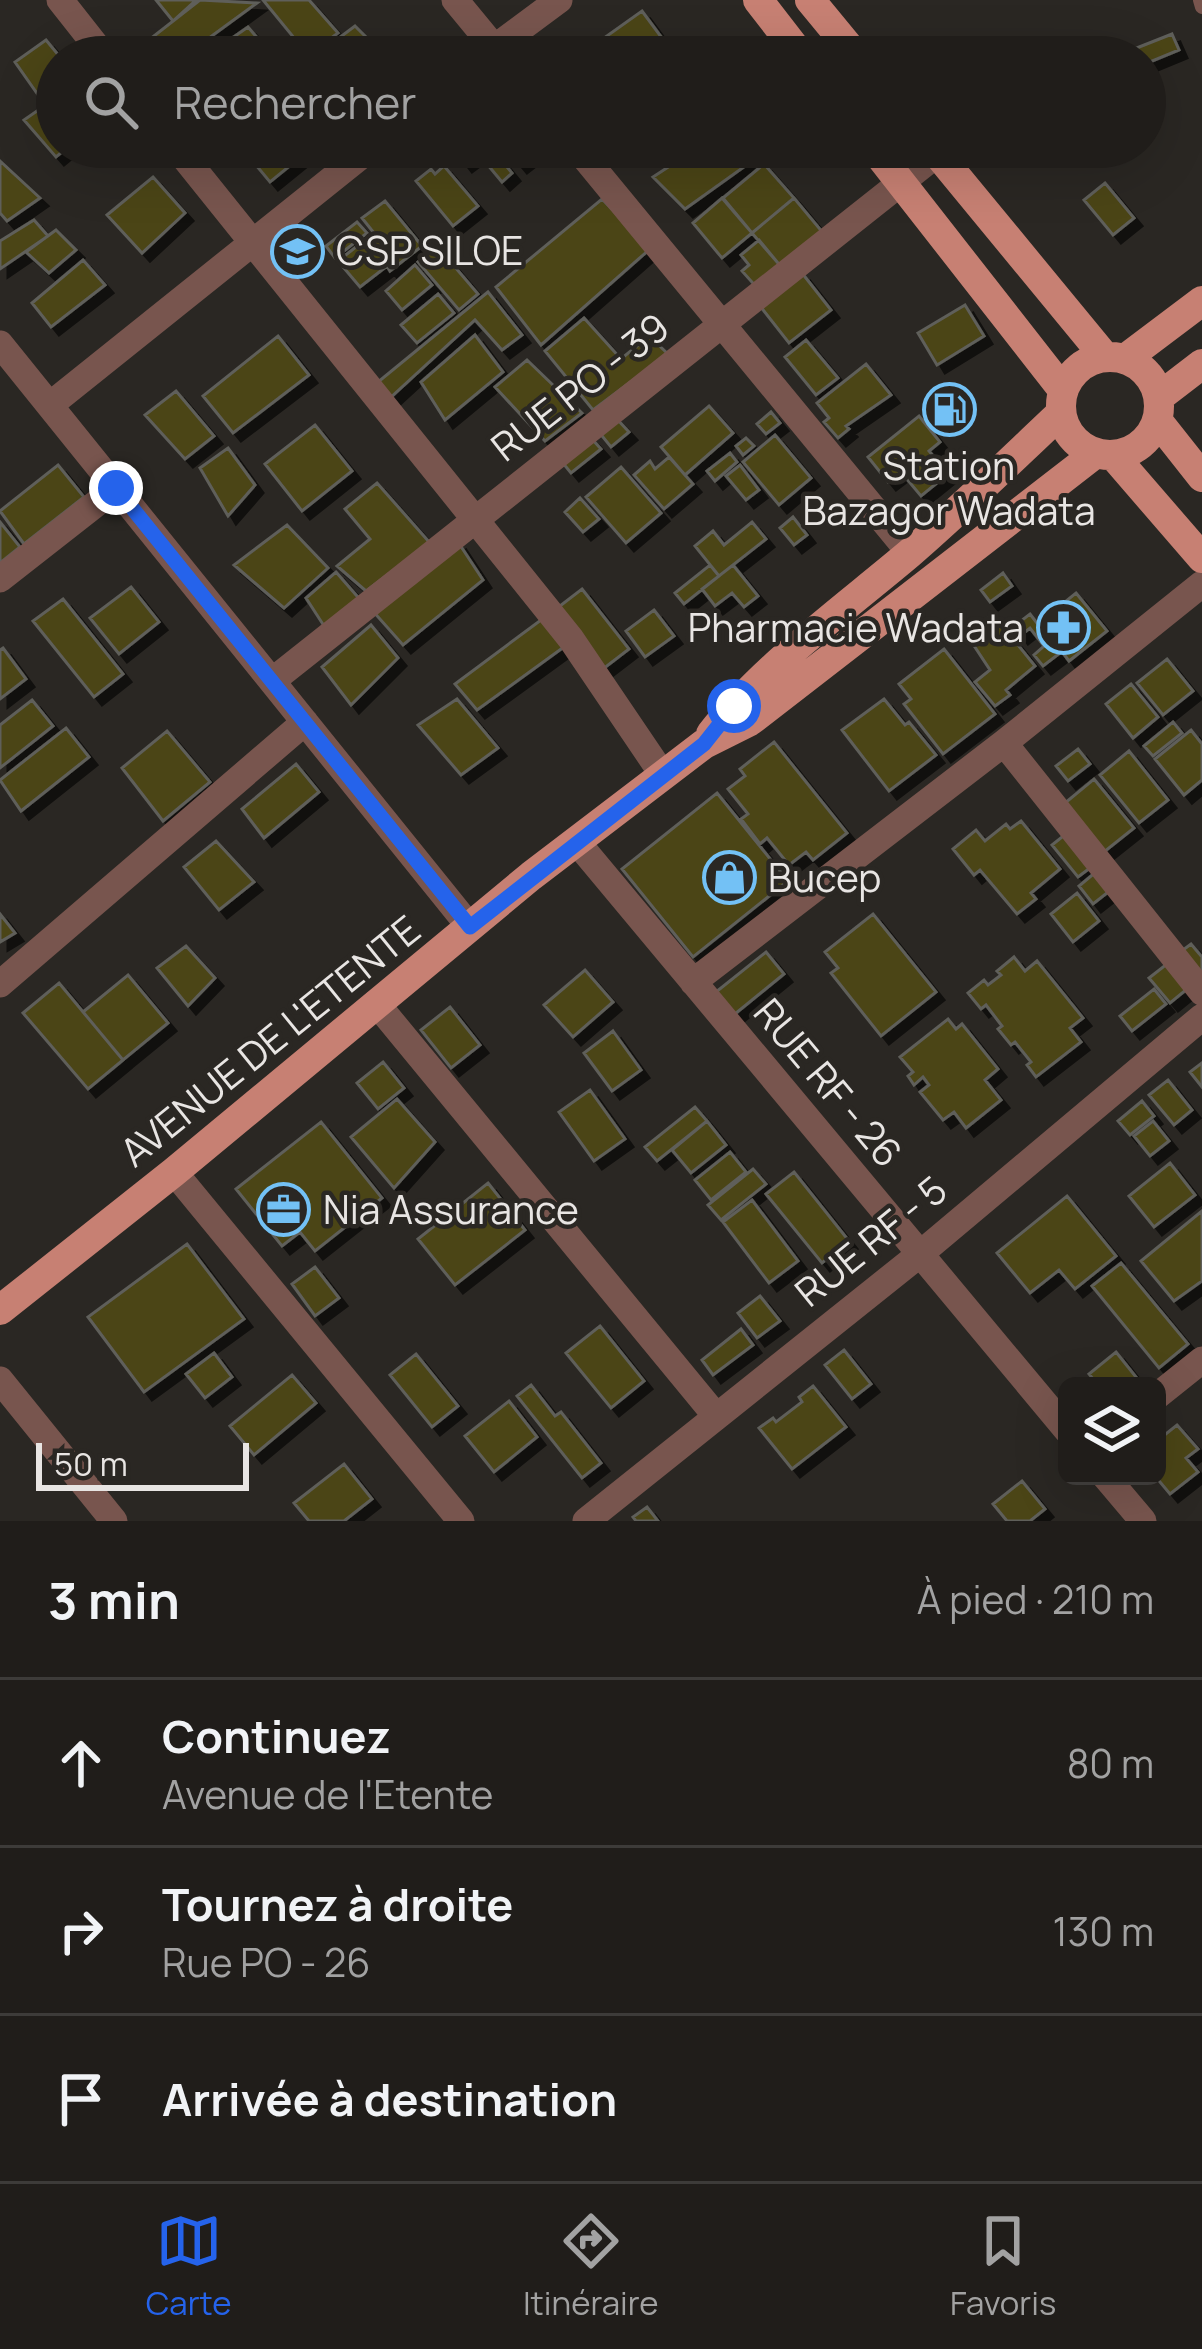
<!DOCTYPE html>
<html lang="fr">
<head>
<meta charset="utf-8">
<style>
  :root { --surface:#201d1a; --page:#282623; --text:#f1f3f6; --muted:#a2a2a2; --line:#3d3b39; --accent:#2563eb }
  body { margin:0; font-family:Manrope,sans-serif; background:var(--page); color:var(--text) }
  .controls { position:absolute; right:36px; bottom:36px; display:grid; overflow:hidden; border-radius:18px; box-shadow:0 12px 48px #0002 }
  .controls button { width:108px; height:108px; display:grid; place-items:center; padding:0; border:0; border-bottom:3px solid var(--line); background:var(--surface); color:var(--text); font:60px sans-serif }
  .scale { position:absolute; left:36px; bottom:30px; width:213px; box-sizing:border-box; padding-left:12px; border:6px solid #e8e5e3; border-top:0; font-size:33px; line-height:42px; white-space:nowrap; color:#e8e5e3; -webkit-text-stroke:9px #2a2723; paint-order:stroke }
  .stop { position:absolute; width:36px; height:36px; margin:-27px; border:9px solid #2563eb; border-radius:50%; background:#fff }
  .stop.end { background:#2563eb; border-color:#fff; box-shadow:0 3px 12px #0008 }
  .list { margin:0; padding:0; list-style:none }
  h2 { display:flex; justify-content:space-between; align-items:center; height:156px; margin:0; padding:0 48px; font-size:51px }
  h2 small { font-size:39px; font-weight:400; color:var(--muted) }
  .list li { display:grid; grid-template-columns:78px 1fr auto; gap:36px; align-items:center; box-sizing:border-box; height:168px; padding:0 48px; border-top:3px solid var(--line) }
  .list b { display:block; font-size:45px; white-space:nowrap }
  .list p { margin:0; font-size:39px; white-space:nowrap; color:var(--muted) }
  .list em { font-size:39px; font-style:normal; color:var(--muted) }
  .icon { flex:none; width:66px; height:66px; fill:none; stroke:currentColor; stroke-width:2; stroke-linecap:round; stroke-linejoin:round }
  .map { position:relative; flex:none; width:1202px; height:1521px; overflow:hidden }
  .search { position:absolute; background:var(--surface); box-shadow:0 12px 48px #0002; left:36px; right:36px; top:36px; height:132px; display:flex; align-items:center; gap:30px; box-sizing:border-box; padding:0 42px; border-radius:66px; color:var(--muted); font-size:45px }
  .sheet { height:660px; background:var(--surface) }
  nav { display:flex; justify-content:space-around; align-items:center; box-sizing:border-box; height:168px; border-top:3px solid var(--line); background:var(--surface); font-size:33px; color:var(--muted) }
  nav a { display:grid; justify-items:center; gap:6px }
  nav .on { color:var(--accent) }
  .map>svg:first-child { display:block }
</style>
</head>
<body>
<div class="map">
<svg width="1202" height="1521" viewBox="0 0 1202 1521">
  <defs>
    <filter id="shadow"><feDropShadow dx="8" dy="8" stdDeviation="0" flood-color="#0009"/></filter>
  </defs>
  <rect width="100%" height="100%" fill="#2a2723"/>
  <path fill="#4b4417" stroke="#5f5f5a" stroke-width="3" filter="url(#shadow)" d="M156,0h40l-23,21z
    M200,0l57,3 -74,54h-26l-12,-14z
    M263,0h46l29,33 -30,22z
    M642,11l34,46h-68l-11,-14z
    M355,26l11,11 -20,20h-17l-6,-7z
    M248,27l24,28 -50,2 9,-7 -6,-7z
    M1172,34l7,16 -34,14v-7h-20l-1,-4z
    M46,40l14,17 -3,27 -16,15 -26,-37z
    M57,97v50h11l-12,10 -32,-37z
    M231,147h82l-43,35 -29,-35 -6,5z
    M451,147h32l1,2 -20,15z
    M495,147h47l-23,18 -14,-17 -6,5z
    M699,147h47l9,12 -70,50 -32,-32z
    M498,156l14,17 -10,9 -15,-18z
    M0,161l40,37 -33,23 -7,-8z
    M764,164l30,34 -42,35 -29,-35z
    M444,166l34,40 -25,20 -37,-45 15,-12 4,5z
    M153,177l32,36 -43,40 -35,-38z
    M1105,183l29,35 -21,17 -29,-35z
    M722,198l30,35 -30,25 -29,-35z
    M794,198l30,36 -41,35 -31,-36z
    M602,199l48,50 -109,96 -45,-58z
    M385,201l37,45 -32,25 -3,-5 -27,21 -22,-26 36,-28 -12,-15z
    M34,220l14,16 -48,33v-28z
    M357,222l10,11 -32,25 -9,-12z
    M56,230l20,20 -27,23 -23,-21z
    M759,240l24,29 -24,21 -17,-19 7,-6 -8,-10z
    M437,246l41,48 -19,16 -41,-48z
    M83,260l22,25 -54,42 -19,-24z
    M415,265l17,20 -30,25 -16,-19z
    M802,273l29,37 -42,33 -29,-37z
    M488,292l34,43 -20,15 -27,-30 -85,78 -12,-16z
    M438,294l16,19 -37,30 -16,-18z
    M965,305l19,31 -47,29 -19,-32z
    M584,318l37,41 28,-23 19,18 -75,56 -48,-59z
    M475,335l28,37 -58,48 -24,-38z
    M278,336l31,39 -76,58 -30,-37z
    M806,340l32,38 -22,17 -31,-38z
    M527,360l55,53 -37,28 -50,-54z
    M866,364l25,31 -45,31 3,3 -11,9 -14,-16 5,-4 -12,-15z
    M176,391l38,45 -29,23 -40,-44z
    M709,406l24,27 -48,42 -24,-28z
    M771,412l9,11 -14,11 -9,-10z
    M919,416l21,26 -11,9 19,23 -27,22 -20,-24 -13,10 -20,-25z
    M615,417l14,15 -18,15 -13,-16z
    M315,425l37,46 -50,40 -37,-47z
    M775,435l36,43 -32,27 -36,-43z
    M591,438l10,11 -30,24 -9,-11z
    M746,438l8,8 -11,9 -7,-9z
    M228,448l27,37 -27,31 -28,-48z
    M730,453l7,9 -22,19 -8,-10z
    M669,457l24,27 -29,25 -30,-34 16,-14 5,8z
    M58,465l26,32 -60,47 -24,-33z
    M740,465l19,25 -13,10 -20,-24z
    M621,467l40,46 -35,30 -40,-46z
    M377,483l53,60 -64,48 -29,-25 33,-27 -25,-30z
    M580,498l19,21 -16,13 -18,-20z
    M793,517l14,18 -13,10 -14,-17z
    M0,522l20,25 -20,16z
    M752,522l14,17 -47,37 -24,-30 18,-15 11,14z
    M287,525l41,43 -44,40 -50,-43z
    M458,542l25,38 -80,65 -32,-36z
    M710,565l9,11 -35,28 -9,-11z
    M733,565l25,31 -14,11 -12,-14 -17,13 -13,-17z
    M336,572l27,31 -37,26 -20,-31z
    M1003,573l9,13 -22,16 -9,-12z
    M131,587l28,35 -40,32 -29,-36z
    M582,589l47,60 -26,20 -47,-60z
    M1076,593l31,38 -38,30 -29,-39z
    M63,599l60,75 -29,23 -61,-76z
    M654,610l20,26 -29,21 -19,-26z
    M993,614l42,52 -29,24 4,5 -15,11 -20,-24 15,-12 -23,-35z
    M1030,614l30,39 -17,13 -9,-11 10,-9 -14,-18 -10,8 -7,-9z
    M545,617l23,27 -91,66 -22,-26z
    M371,625l27,33 -47,47 -29,-38z
    M3,648l23,31 -26,20v-49z
    M944,649l51,65 -52,40 -39,-50 7,-5 -12,-15z
    M1167,659l26,32 -30,24 -26,-32z
    M1131,684l27,33 -25,21 -27,-34z
    M457,699l41,49 -37,27 -43,-50z
    M884,699l21,26 4,-3 27,33 -47,36 -47,-61z
    M32,700l21,26 -53,42v-43z
    M1173,722l9,11 -29,23 -9,-10z
    M66,728l23,29 -68,54 -21,-31z
    M1191,730l11,14v36l-18,15 -29,-36z
    M167,731l43,51 -47,39 -41,-53z
    M774,742l73,91 -34,27 -7,-8 -17,13 -22,-27 -7,6 -19,-25 7,-5 -20,-25 17,-13 -5,-7z
    M1078,749l12,15 -22,17 -12,-15z
    M1129,751l39,49 -29,23 -39,-48z
    M296,764l23,28 -55,46 -22,-29z
    M1094,779l40,49 -30,24 -39,-49z
    M717,793l71,88 -95,76 -71,-88z
    M1021,821l39,48 -29,24 5,6 -19,15 -37,-44 -6,5 -21,-26 23,-19 9,11 21,-17 4,5z
    M1067,833l27,32 -16,12 -26,-32z
    M216,841l38,41 -35,28 -35,-43z
    M1097,871l15,18 -19,15 -14,-18z
    M1077,893l22,28 -26,21 -22,-28z
    M0,914l15,19 -15,9z
    M873,914l63,78 -55,44 -50,-63 7,-5 -13,-16z
    M1191,944l11,13v18l-23,-22z
    M186,946l29,32 -27,28 -31,-38z
    M766,952l18,22 -54,44 -19,-22z
    M1014,957l11,14 12,-10 46,57 -13,10 11,14 -45,35 -9,-12 4,-3 -16,-20 -4,3 -13,-16 4,-3 -16,-21 -5,4 -13,-16 16,-13 4,5 13,-10 -4,-4z
    M1172,960l20,25 -22,18 -21,-25z
    M585,970l28,32 -40,35 -29,-32z
    M128,975l40,48 -45,37 -40,-48z
    M59,983l64,77 -35,29 -65,-76z
    M1154,989l12,15 -34,27 -12,-15z
    M450,1007l30,38 -29,23 -30,-38z
    M948,1019l8,10 6,-5 36,45 -13,11 16,20 -35,28 -12,-16 -11,8 -23,-28 9,-7 -6,-8 -9,8 -6,-9 5,-4 -13,-15z
    M613,1031l28,39 -29,21 -28,-38z
    M383,1062l21,26 -26,21 -21,-26z
    M1202,1063v24l-12,-15z
    M1168,1080l24,30 -18,15 -25,-30z
    M590,1090l35,49 -31,22 -35,-49z
    M397,1099l38,43 -41,46 -43,-51z
    M1142,1101l12,15 -24,19 -12,-14z
    M695,1107l12,14 -50,40 -12,-14z
    M707,1121l19,24 -35,28 -19,-23z
    M1153,1121l16,20 -19,15 -16,-20z
    M321,1122l61,76 -67,53 -15,-19 -18,14 -46,-57z
    M730,1152l16,20 -35,28 -16,-20z
    M1170,1163l25,32 -41,32 -25,-31z
    M753,1169l13,15 -45,36 -13,-15z
    M794,1172l55,69 -27,22 -56,-69z
    M488,1183l37,47 -70,55 -37,-46z
    M1067,1196l49,60 -41,33 -16,-19 -29,23 -33,-40z
    M752,1200l46,61 -29,22 -46,-61z
    M1202,1211v70l-28,20 -33,-40z
    M187,1244l57,75 -100,73 -56,-75z
    M1121,1263l67,81 -29,24 -67,-82z
    M315,1267l24,31 -24,18 -23,-32z
    M760,1296l20,25 -23,17 -19,-25z
    M600,1326l44,55 -33,27 -45,-55z
    M741,1329l12,16 -40,30 -11,-15z
    M844,1350l27,34 -19,15 -27,-34z
    M1116,1352l24,30 -5,4h-36l-10,-12z
    M214,1353l18,24 -27,21 -19,-24z
    M416,1354l42,52 -26,21 -42,-52z
    M292,1375l24,28 -62,52 -24,-29z
    M531,1385l24,31 6,-4 40,51 -19,15 -65,-82z
    M813,1386l33,41 -54,42 -33,-41 14,-10 3,4 26,-20 -3,-5z
    M509,1401l28,36 -43,35 -29,-36z
    M1177,1425l21,24 -12,9 12,14 -28,22 -15,-18 2,-35z
    M344,1464l28,35 -28,22h-35l-15,-18z
    M1022,1481l23,28 -15,12h-23l-14,-17z
    M647,1507l11,14h-22l-3,-4z"/>
  <g fill="none" stroke-linecap="round" stroke-linejoin="round">
    <path stroke="#78554e" stroke-width="14" d="M1200,0l2,7"/>
    <path stroke="#78554e" stroke-width="27" d="M60,0l45,57
      M455,0l47,57
      M482,57l77,-57
      M176,147l395,492 92,136
      M576,147l334,406
      M0,344l470,583
      M50,405l322,-258
      M0,579l116,-91
      M272,681l665,-527
      M1004,743l198,249
      M576,841l491,589
      M693,982l311,-239 198,-159
      M0,984l305,-262
      M376,1003l340,413
      M174,1172l287,349
      M0,1380l114,141
      M1157,1396l45,-36
      M1105,1476l38,45
      M586,1521l334,-267 282,-237"/>
    <path stroke="#c78073" stroke-width="30" d="M758,0l44,57
      M810,0l47,57
      M873,147l190,243
      M932,147l173,210
      M1061 406a49 49 0 1 1 98 0a49 49 0 1 1-98 0Z
      M1125,359l77,-58
      M1159,397l43,-33
      M1157,420l45,57
      M1113,455l89,103
      M711,734c52,-67 134,-126 199,-181 52,-45 101,-93 151,-140
      M0,1310l174,-138 357,-296 173,-132 46,-23 346,-268"/>
  </g>
  <g fill="none" stroke-linecap="round" stroke-linejoin="round">
    <path stroke="#2563eb" stroke-width="15" d="M116,488l354,439 234,-183 30,-38"/>
  </g>
  <defs>
    <symbol id="school-ring" viewBox="-11 -11 22 22"><circle r="9.5" fill="#2a2723" stroke="#73c1f5" stroke-width="1.5"/><path d="M0-5L7-2L0 1L-7-2ZM-4 1L0 2.5L4 1V4Q0 6-4 4Z" fill="#73c1f5"/></symbol>
    <symbol id="fuel-ring" viewBox="-11 -11 22 22"><circle r="9.5" fill="#2a2723" stroke="#73c1f5" stroke-width="1.5"/><path d="M-5.5-6h7V0h2V4h1.3V-2.5L3-4.5l.8-.8L6-3V5H2.5V1h-1V6h-7ZM-4.2-4.7v3.2H.2V-4.7Z" fill="#73c1f5"/></symbol>
    <symbol id="pharmacy-ring" viewBox="-11 -11 22 22"><circle r="9.5" fill="#2a2723" stroke="#73c1f5" stroke-width="1.5"/><path d="M-2-6h4v4h4v4h-4v4h-4v-4h-4v-4h4Z" fill="#73c1f5"/></symbol>
    <symbol id="shop-ring" viewBox="-11 -11 22 22"><circle r="9.5" fill="#2a2723" stroke="#73c1f5" stroke-width="1.5"/><path d="M-5-2.5h2.3a2.7 3.5 0 0 1 5.4 0H5L5.5 6h-11ZM-1.5-2.5h3a1.5 2.3 0 0 0-3 0Z" fill="#73c1f5"/></symbol>
    <symbol id="office-ring" viewBox="-11 -11 22 22"><circle r="9.5" fill="#2a2723" stroke="#73c1f5" stroke-width="1.5"/><path d="M-6-3h4V-5.5h4V-3h4V5H-6ZM-1-4.5V-3h2v-1.5ZM-6 0V1H6V0Z" fill="#73c1f5"/></symbol>
  </defs>
  <g fill-rule="evenodd">
    <use href="#school-ring" x="268" y="222" width="59" height="59"/>
    <use href="#fuel-ring" x="920" y="380" width="59" height="59"/>
    <use href="#pharmacy-ring" x="1034" y="598" width="59" height="59"/>
    <use href="#shop-ring" x="700" y="848" width="59" height="59"/>
    <use href="#office-ring" x="254" y="1180" width="59" height="59"/>
  </g>
  <g text-anchor="middle" stroke-width="9" stroke-linejoin="round" paint-order="stroke">
    <g font-size="39" fill="#e8e5e3" stroke="#2a2723" text-anchor="start">
      <text x="336" y="265">CSP SILOE</text>
      <text x="949" y="480" text-anchor="middle">Station<tspan x="949" dy="45">Bazagor Wadata</tspan></text>
      <text x="1024" y="642" text-anchor="end">Pharmacie Wadata</text>
      <text x="768" y="892">Bucep</text>
      <text x="323" y="1224">Nia Assurance</text>
    </g>
    <g font-size="39" fill="#e8e5e3" stroke="#2a2723">
      <text transform="translate(580 387) rotate(-38)" y="14">RUE PO - 39</text>
      <text transform="translate(270 1041) rotate(-39)" y="14">AVENUE DE L'ETENTE</text>
      <text transform="translate(828 1083) rotate(50)" y="14">RUE RF - 26</text>
      <text transform="translate(871 1241) rotate(-39)" y="14">RUE RF - 5</text>
    </g>
  </g>
</svg>
<div class="controls">
<button><svg class="icon" aria-label="layers" viewBox="0 0 24 24"><path d="M12 4l9 5-9 5-9-5zM3 14l9 5 9-5"/></svg></button>
</div>
<div class="scale">50 m</div>
<div class="stop" style="left:734px;top:706px"></div>
<div class="stop end" style="left:116px;top:488px"></div>
<div class="search"><svg class="icon" aria-label="search" viewBox="0 0 24 24"><circle cx="10" cy="10" r="6"/><path d="M15 15l6 6"/></svg>Rechercher</div>
</div>
<section class="sheet">
<h2>3 min<small>À pied · 210 m</small></h2>
<ul class="list">
<li><svg class="icon" aria-label="ahead" viewBox="0 0 24 24"><path d="M12 20V5M6 11l6-6 6 6"/></svg><div><b>Continuez</b><p>Avenue de l'Etente</p></div><em>80 m</em></li>
<li><svg class="icon" aria-label="right" viewBox="0 0 24 24"><path d="M7 20v-9h11M14 6l5 5-5 5"/></svg><div><b>Tournez à droite</b><p>Rue PO - 26</p></div><em>130 m</em></li>
<li><svg class="icon" aria-label="arrive" viewBox="0 0 24 24"><path d="M6 21V4h12l-3 4 3 4H6"/></svg><div><b>Arrivée à destination</b></div></li>
</ul>
</section>
<nav>
<a class="on"><svg class="icon" aria-label="map" viewBox="0 0 24 24"><path d="M3 6l6-2 6 2 6-2v14l-6 2-6-2-6 2zM9 4v14M15 6v14"/></svg>Carte</a>
<a><svg class="icon" aria-label="directions" viewBox="0 0 24 24"><path d="M12 3l9 9-9 9-9-9zM9 14v-3h6M13 9l2 2-2 2"/></svg>Itinéraire</a>
<a><svg class="icon" aria-label="saved" viewBox="0 0 24 24"><path d="M7 4h10v16l-5-4-5 4z"/></svg>Favoris</a>
</nav>
</body>
</html>
